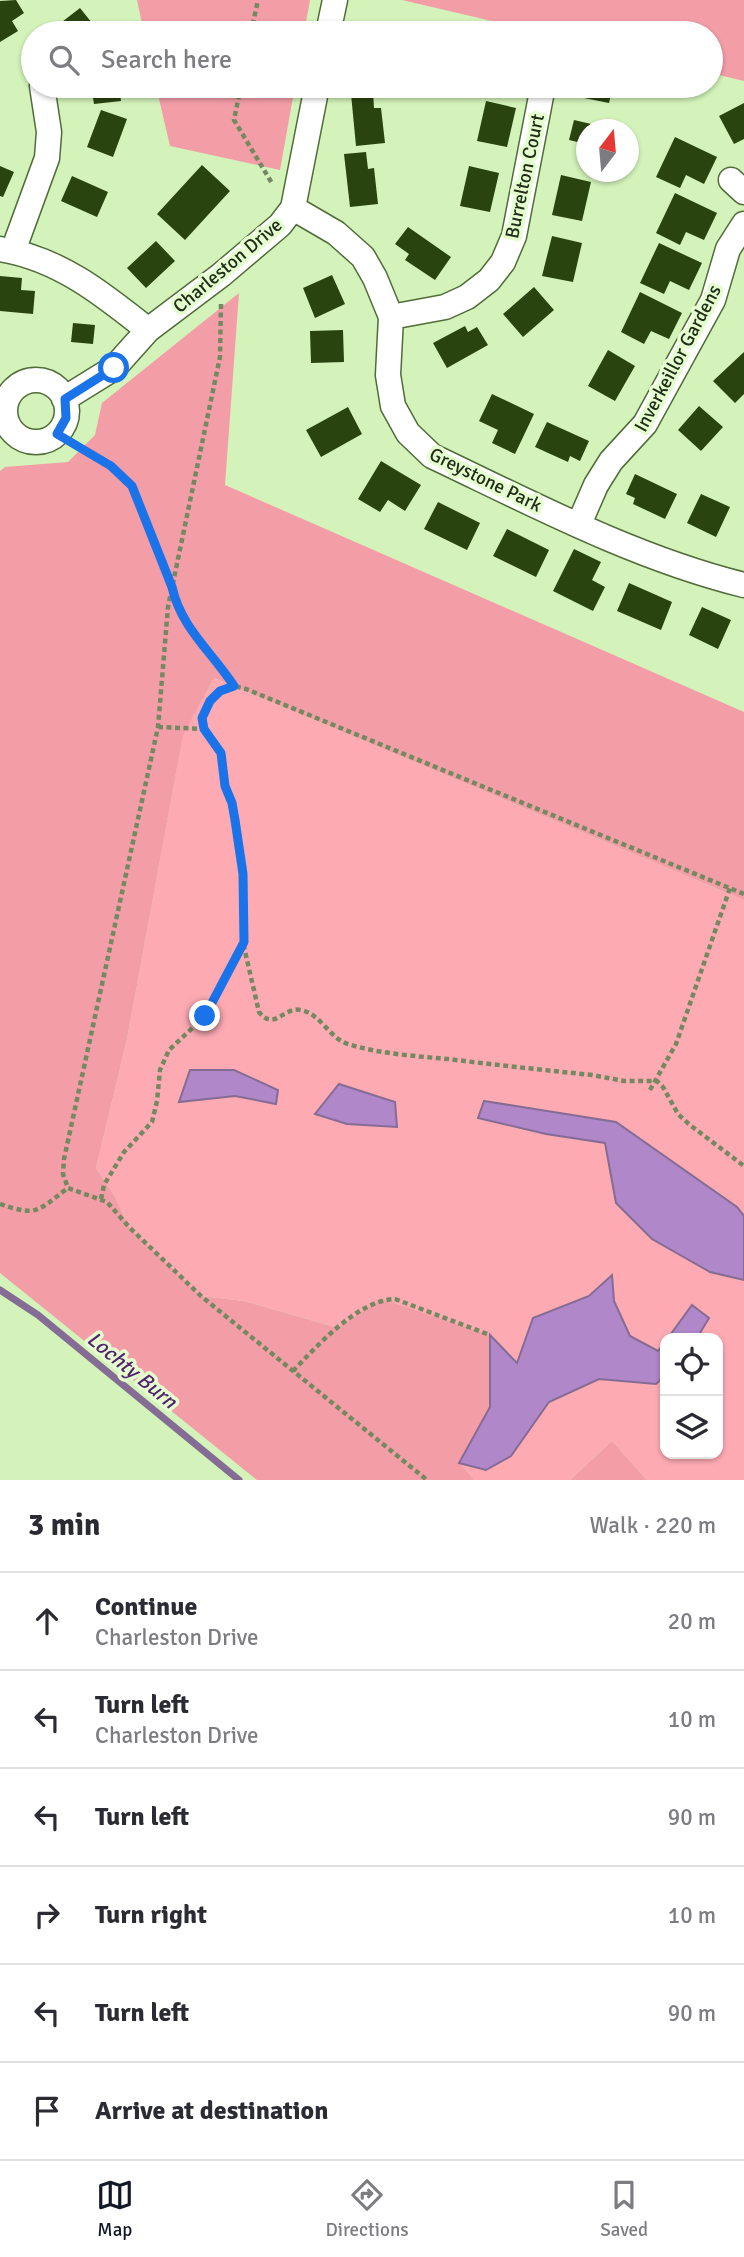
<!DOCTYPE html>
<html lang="en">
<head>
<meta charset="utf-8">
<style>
  :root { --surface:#fff; --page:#f2f2f3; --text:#2b2b33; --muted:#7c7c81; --line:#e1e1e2; --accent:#111827 }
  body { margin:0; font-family:Signika,sans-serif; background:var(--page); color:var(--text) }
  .controls { position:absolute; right:21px; bottom:21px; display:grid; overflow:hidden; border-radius:14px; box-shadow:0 2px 5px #0004 }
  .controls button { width:63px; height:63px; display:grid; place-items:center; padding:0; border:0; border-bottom:2px solid var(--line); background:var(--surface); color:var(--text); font:35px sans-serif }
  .compass { position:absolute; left:576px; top:119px; width:63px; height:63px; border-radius:50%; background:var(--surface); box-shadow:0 2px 5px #0004; rotate:16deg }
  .stop { position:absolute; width:21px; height:21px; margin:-16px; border:5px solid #1a73e8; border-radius:50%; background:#fff }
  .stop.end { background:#1a73e8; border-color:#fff; box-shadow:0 2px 7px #0008 }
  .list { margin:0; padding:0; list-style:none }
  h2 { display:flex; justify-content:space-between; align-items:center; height:91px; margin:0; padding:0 28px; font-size:30px }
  h2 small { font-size:23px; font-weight:400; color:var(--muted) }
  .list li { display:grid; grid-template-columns:46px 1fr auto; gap:21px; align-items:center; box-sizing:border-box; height:98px; padding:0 28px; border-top:2px solid var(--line) }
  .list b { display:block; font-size:26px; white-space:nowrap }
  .list p { margin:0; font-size:23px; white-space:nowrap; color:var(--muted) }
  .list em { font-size:23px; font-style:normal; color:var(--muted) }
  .icon { flex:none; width:38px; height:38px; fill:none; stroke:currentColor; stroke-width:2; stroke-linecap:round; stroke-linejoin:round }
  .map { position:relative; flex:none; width:744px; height:1480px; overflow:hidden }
  .search { position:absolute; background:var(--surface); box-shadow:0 2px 5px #0004; left:21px; right:21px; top:21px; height:77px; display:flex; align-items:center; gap:18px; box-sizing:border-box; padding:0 24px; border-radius:38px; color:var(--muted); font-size:26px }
  .sheet { height:679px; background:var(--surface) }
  nav { display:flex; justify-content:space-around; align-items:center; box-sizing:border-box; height:98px; border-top:2px solid var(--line); background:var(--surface); font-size:19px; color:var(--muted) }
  nav a { display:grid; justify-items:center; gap:4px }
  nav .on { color:var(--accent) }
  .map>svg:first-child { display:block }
</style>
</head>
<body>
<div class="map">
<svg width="744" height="1480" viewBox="0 0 744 1480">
  <rect width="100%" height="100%" fill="#d3f3ba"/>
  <path fill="#fdaab3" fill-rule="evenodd" d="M214,678l530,222v580h-97l-35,-39 -42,39h-96l-15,-17 -77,-164 -44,29 -94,-27 -43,-5 -72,-69 -15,-32 -18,-27 31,-129 56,-305zM665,1338h53v116h-53z"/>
  <path fill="#f39da7" d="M137,0h173l-6,33h-160z
    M402,0h342v81l-33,-8v-40h-168z
    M156,86h139l-15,84 -110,-24z
    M239,293l-14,192 519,227v188l-530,-222 -31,57 -56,304 -31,129 18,27 15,32 72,69 43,5 94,27 43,-29 109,36v72l-31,55 15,18h-217l-257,-207v-802l5,-4 63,-5 27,-27 7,-32z
    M612,1441l35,39h-77z"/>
  <path fill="#b087c9" stroke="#856c94" stroke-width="2" d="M190,1070h44l44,20 -2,14 -41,-8 -56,6z
    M339,1084l56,18 2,25 -50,-3 -32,-10z
    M484,1101l132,21 121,85 7,9v64l-34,-8 -58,-33 -36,-36 -11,-60 -59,-9 -68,-16z
    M612,1275l2,26 16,35 28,15 7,-9v34l-9,8 -57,-5 -50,23 -38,54 -25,14 -27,-7 31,-56v-72l27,28 16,-45 56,-22z
    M692,1305l17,13 -12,20h-29z"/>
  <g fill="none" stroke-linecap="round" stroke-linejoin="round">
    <path stroke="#856c94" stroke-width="7" d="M0,1290l38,25 201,165"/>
  </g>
  <path fill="#2a4410" d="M16,0l8,13 -12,8 6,10 -18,11v-41z
    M80,8l20,25h-35l-7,-8z
    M91,86h28l2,15 -27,3z
    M582,86h31l-4,17 -30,-6z
    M373,91l1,17h7l4,35 -29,3 -5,-52z
    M486,101l30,7 -9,39 -30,-6z
    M744,103v36l-10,5 -15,-28z
    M101,110l26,9 -14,38 -26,-10z
    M574,120l30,7v3h-18v14l-17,-4z
    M675,137l42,20 -13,27 -18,-9 -6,13 -24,-11z
    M366,152l2,17 6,-1 4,36 -28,3 -6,-53z
    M202,165l28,26 -45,49 -28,-26z
    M0,166l14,6 -11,25 -3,-1z
    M469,166l30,7 -9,39 -30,-6z
    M561,175l30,7 -9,39 -30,-6z
    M72,176l36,16 -11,25 -36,-16z
    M675,193l42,20 -13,27 -18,-8 -6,13 -24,-12z
    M408,227l43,30 -16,23 -30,-20 4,-6 -14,-10z
    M552,236l30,7 -9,39 -31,-6z
    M156,241l19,20 -29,27 -19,-20z
    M659,243l43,20 -13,27 -19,-9 -6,13 -24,-11z
    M332,275l13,29 -30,14 -12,-30z
    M0,276l22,2 -1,12 14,1 -2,23 -33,-3z
    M534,287l20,23 -31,27 -20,-23z
    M640,292l42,21 -13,26 -18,-8 -7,13 -23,-12z
    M73,323l22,2 -2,19 -22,-2z
    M465,326l3,6 9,-5 11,18 -41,23 -14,-25z
    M343,330l1,32 -33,1 -1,-32z
    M608,350l27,16 -20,35 -27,-15z
    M744,352v42l-9,9 -22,-22z
    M492,394l42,20 -19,40 -23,-11 6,-13 -19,-9z
    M699,406l24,21 -22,24 -23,-21z
    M348,407l14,27 -41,23 -15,-27z
    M547,422l42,19 -9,20 -10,-5 -2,6 -33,-15z
    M381,461l40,24 -16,26 -17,-11 -8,12 -22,-13z
    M635,474l42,20 -12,25 -32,-15 2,-6 -9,-4z
    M701,494l29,13 -14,30 -29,-14z
    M438,502l42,21 -13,27 -43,-21z
    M507,529l42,21 -13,27 -43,-21z
    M574,549l27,13 -9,18 13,7 -12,24 -40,-20z
    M629,583l43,19 -11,28 -44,-19z
    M702,607l29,13 -13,29 -29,-14z"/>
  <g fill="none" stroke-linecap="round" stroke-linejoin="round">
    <defs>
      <path id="minor" d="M328,33l7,-33
        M731,180l13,12
        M293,208l43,25 27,24 12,21 16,39 -3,58 5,31 15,27 24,23c101,48 203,102 312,129
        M0,249c58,9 103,45 148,81
        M13,251l34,-93 2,-26 -7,-46
        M391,317l54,-10 22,-10 22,-17 14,-18 11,-26 29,-150
        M5 411a31 31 0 1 1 62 0a31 31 0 1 1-62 0Z
        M64,399l50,-31 34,-38 73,-55 59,-50 13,-17 24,-122
        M579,524l17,-39 15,-24 34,-37 68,-124 15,-51 16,-25"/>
    </defs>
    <use href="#minor" stroke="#516c39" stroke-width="27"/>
    <path stroke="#748963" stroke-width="4.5" stroke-dasharray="5 3.5" stroke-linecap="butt" d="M251,33l7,-33
      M241,86l-7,34 39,65
      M221,304l-1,53 -52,250 -10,120 -94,432 -1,15 5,14 39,14 22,25 72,69 226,184
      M0,407l5,-1
      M57,434l54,32 21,20 40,101c9,41 39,65 62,99
      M158,727l46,2
      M744,894l-498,-205 -12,-3 -14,5 -10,10 -7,17 1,11 17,24 4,33 7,17 11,71 1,73 15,65c16,20 24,-6 42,-2 20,4 28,28 47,34 32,10 67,12 100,15 48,6 96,11 144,16l32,6h33l6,6 15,27 12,11 54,41
      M650,1090l26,-46 54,-156
      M101,1199l3,-14 20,-33 28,-30 5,-21 3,-31 9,-20 36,-34 37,-72
      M0,1204c38,13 37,7 68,-16
      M293,1371c24,-25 65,-71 102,-72l95,36"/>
    <use href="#minor" stroke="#fff" stroke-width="24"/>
  </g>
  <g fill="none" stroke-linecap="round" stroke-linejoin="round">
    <path stroke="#1a73e8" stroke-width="9" d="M114,368l-49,31 1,19 -9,16 54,32 21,20 40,101c9,41 40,65 62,99l-14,5 -10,10 -8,17 2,11 17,24 4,33 7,17 3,17 8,54 1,68 -39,74"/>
  </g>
  <g text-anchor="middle" stroke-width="7" stroke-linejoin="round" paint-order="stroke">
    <g font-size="19" fill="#212d17" stroke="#e4fed0">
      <text transform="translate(524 176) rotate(-78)" y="7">Burrelton Court</text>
      <text transform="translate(227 265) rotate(-40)" y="7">Charleston Drive</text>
      <text transform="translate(677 358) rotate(-62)" y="7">Inverkeillor Gardens</text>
      <text transform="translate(486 479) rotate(26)" y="7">Greystone Park</text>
    </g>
    <g font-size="21" font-style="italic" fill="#55216f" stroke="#e4fed0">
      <text transform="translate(132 1370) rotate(39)" y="7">Lochty Burn</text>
    </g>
  </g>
</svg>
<div class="controls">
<button><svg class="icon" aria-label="locate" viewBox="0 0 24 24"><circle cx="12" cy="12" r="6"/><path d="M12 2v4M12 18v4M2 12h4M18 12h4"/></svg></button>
<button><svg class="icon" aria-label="layers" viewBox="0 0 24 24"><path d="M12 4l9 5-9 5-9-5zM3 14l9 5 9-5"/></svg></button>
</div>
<svg class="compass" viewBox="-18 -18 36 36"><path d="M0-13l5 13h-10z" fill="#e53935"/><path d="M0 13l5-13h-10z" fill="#7c7c81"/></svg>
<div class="stop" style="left:114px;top:368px"></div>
<div class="stop end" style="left:205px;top:1016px"></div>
<div class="search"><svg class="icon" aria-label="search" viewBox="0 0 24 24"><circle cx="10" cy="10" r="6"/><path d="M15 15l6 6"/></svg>Search here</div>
</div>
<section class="sheet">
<h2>3 min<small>Walk · 220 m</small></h2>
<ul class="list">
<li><svg class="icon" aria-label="ahead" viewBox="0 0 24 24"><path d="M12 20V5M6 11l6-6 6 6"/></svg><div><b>Continue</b><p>Charleston Drive</p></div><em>20 m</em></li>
<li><svg class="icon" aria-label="left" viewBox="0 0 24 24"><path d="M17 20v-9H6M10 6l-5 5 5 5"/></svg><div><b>Turn left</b><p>Charleston Drive</p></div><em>10 m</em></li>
<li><svg class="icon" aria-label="left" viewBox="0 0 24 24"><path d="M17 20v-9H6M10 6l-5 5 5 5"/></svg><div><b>Turn left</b></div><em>90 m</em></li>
<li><svg class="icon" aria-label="right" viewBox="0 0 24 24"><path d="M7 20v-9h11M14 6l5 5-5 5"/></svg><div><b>Turn right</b></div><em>10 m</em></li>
<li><svg class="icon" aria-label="left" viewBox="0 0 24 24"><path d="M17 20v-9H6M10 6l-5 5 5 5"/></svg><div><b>Turn left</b></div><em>90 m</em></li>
<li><svg class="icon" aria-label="arrive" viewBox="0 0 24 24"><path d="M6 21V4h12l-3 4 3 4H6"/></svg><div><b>Arrive at destination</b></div></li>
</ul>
</section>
<nav>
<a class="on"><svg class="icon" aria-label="map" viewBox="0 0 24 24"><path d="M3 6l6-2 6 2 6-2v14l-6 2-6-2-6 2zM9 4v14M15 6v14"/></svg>Map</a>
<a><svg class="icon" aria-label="directions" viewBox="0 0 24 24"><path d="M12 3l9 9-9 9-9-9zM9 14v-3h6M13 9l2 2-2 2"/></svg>Directions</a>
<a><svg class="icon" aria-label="saved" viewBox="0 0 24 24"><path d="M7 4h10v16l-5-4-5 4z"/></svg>Saved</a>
</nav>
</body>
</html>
